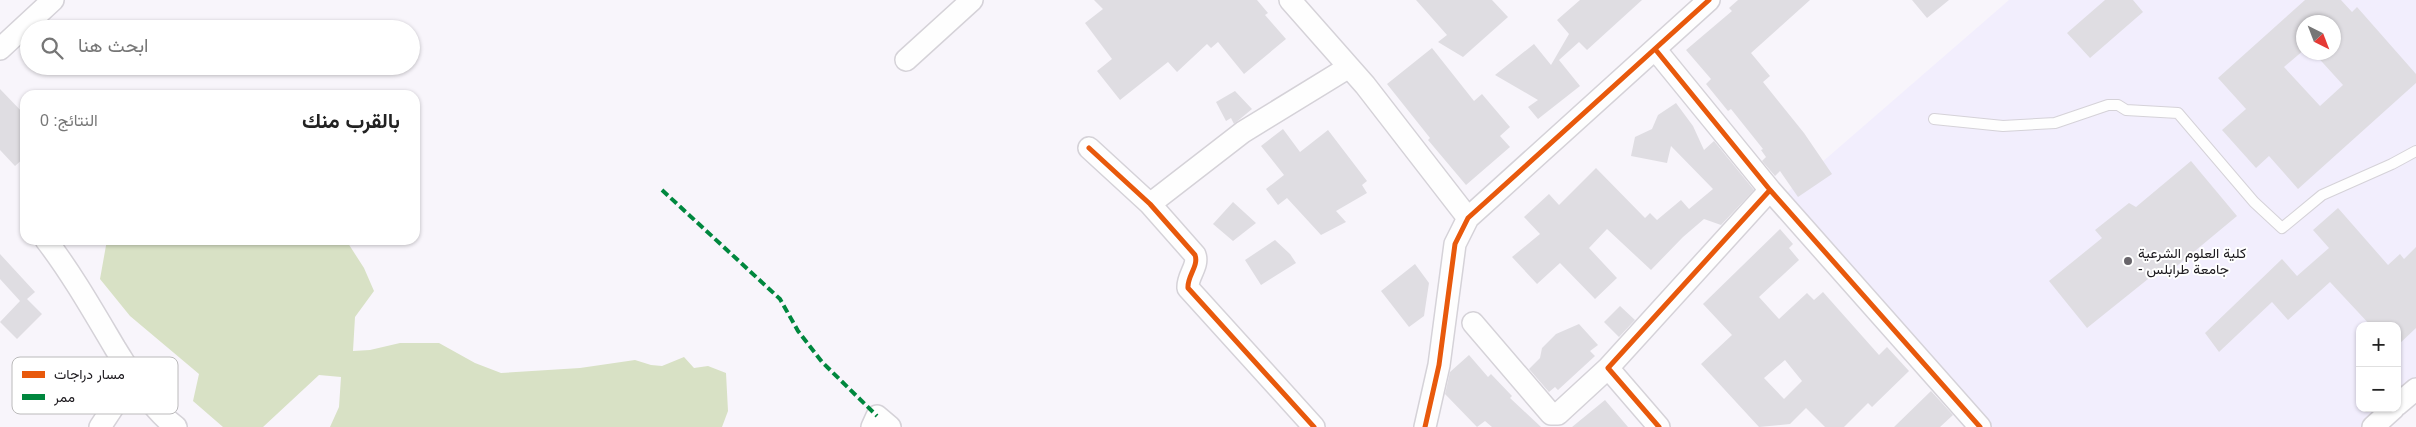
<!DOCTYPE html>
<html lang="ar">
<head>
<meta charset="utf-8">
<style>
  :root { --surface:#fff; --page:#f6f6f6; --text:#222; --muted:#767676; --line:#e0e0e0 }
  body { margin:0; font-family:Helvetica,Vazirmatn,sans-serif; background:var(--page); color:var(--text); direction:rtl }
  .controls { position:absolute; right:15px; bottom:15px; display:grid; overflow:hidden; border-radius:10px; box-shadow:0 1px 4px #0004 }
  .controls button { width:45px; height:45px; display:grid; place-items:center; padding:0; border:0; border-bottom:1px solid var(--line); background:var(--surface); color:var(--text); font:25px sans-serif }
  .compass { position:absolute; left:2296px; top:15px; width:45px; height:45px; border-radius:50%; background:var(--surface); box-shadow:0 1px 4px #0004; rotate:138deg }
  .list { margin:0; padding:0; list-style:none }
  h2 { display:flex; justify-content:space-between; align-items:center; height:65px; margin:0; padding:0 20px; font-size:21px }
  h2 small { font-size:16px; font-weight:400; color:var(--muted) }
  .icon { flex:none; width:28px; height:28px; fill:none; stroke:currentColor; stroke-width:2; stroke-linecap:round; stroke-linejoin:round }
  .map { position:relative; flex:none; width:2416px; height:427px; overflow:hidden; direction:ltr }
  .search { position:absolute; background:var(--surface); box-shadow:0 1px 4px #0004; left:20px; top:20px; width:400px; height:55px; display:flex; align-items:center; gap:12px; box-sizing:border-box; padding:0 18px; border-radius:28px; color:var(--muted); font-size:19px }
  .panel { position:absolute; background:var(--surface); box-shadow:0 1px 4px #0004; left:20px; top:90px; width:400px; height:155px; border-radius:15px; direction:rtl }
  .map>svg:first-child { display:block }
</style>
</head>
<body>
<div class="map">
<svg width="2416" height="427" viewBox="0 0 2416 427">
  <rect width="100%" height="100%" fill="#f8f5fb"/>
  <path fill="#f2eefd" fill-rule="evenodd" d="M2009,0h407v377l-19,17v-68h-37v82h22l-21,19h-374l-204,-231zM2304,22h30v30h-30z"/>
  <path fill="#d8e1c5" d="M107,240h239l18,28 10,23 -19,26 -2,34 17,-1 30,-7h39l36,20 26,10 79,-5 55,-8 16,5 11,1 22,-9 10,11 14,-2 18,7 2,38 -6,16h-392l9,-20 2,-30 -22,-2 -56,52h-40l-30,-26 6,-27 -69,-58 -30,-37z"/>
  <path fill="#dfdde2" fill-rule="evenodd" d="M1094,0h163l11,13 -3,2 21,24 -42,35 -26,-32 -7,6 -4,-4 -30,28 -9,-10 -48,38 -23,-29 15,-12 -27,-36 18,-14z
    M1416,0h76l16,17 -45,40 -25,-15 9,-7z
    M1580,0h62l-55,50 -8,-8 -20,18 21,26 -42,33 -10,-12 10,-7 -43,-25 39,-31 17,21 18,-31 -12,-14z
    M1738,0h72l-59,53 19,23 -7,6 41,51 28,41 -34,23 -18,-26 -5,5 -13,-15 4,-4 -5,-7 2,-1 -32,-40 -3,2 -22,-27 5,-5 -25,-29 46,-39 -3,-3z
    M1912,0h37l-22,18z
    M2105,0h28l10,12 -53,46 -23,-25z
    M2305,0h36l11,12 5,-5 59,67v9l-118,106 -29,-33 -13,12 -34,-38 24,-21 -28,-31zM2304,22h30v30h-21l30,33 -23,21 -36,-39 20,-17z
    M1432,48l42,53 8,-7 28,33 -10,9 10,11 -44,38 -38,-45 2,-2 -43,-54z
    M0,89l25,26v42l-10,9 -15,-16z
    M1235,91l17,18 -18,15 -3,-6 -5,3 -10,-19z
    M1676,103l17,23 11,24 10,-9 40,49 -33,35 -17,-6 -21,18 -32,33 -44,-41 -18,19 28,30 -22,21 -35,-36 -23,21 -25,-27 28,-23 -16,-17 25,-23 10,11 37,-37 49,50 5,-5 7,7 24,-20 8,9 24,-20 -42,-43 -4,17 -36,-7 4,-19 17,-8 6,-14z
    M1283,129l17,23 28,-22 39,51 -5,4 5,8 -31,18 10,11 -25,13 -34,-37 -9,7 -12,-16 18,-14 -23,-29z
    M2191,161l46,55 -71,59h-13l-66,53 -38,-47 53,-43 -7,-8 34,-27 7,4z
    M1233,202l23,21 -23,18 -20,-17z
    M2338,208l50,57 12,-11 4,5 12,-12v81l-19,18v-20h-26l-41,-44 -42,38 -16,-18 -53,50 -14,-19 77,-74 15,17 32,-28 -16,-18z
    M1780,229l13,15 -4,4 10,12 -40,37 20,22 28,-26 7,7 9,-8 56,63 8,-8 22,24 -37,36 -4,-4 -24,24h-19l-19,-19 -16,16 -31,3 -58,-63 31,-29 -29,-31zM1785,360l17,21 -18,18 -20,-21z
    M1275,240l15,14 6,9 -35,22 -16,-25z
    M0,254l35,38 -8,7 15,15 -25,25 -17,-17 20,-21 -20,-22z
    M1415,264l14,19 -5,33 -15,11 -28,-36z
    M1620,306l15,14 -16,17 -15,-15z
    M1579,324l19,21 -8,6 5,5 -37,34 -3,-3 -6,5 -20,-23 11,-11 2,-10 14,-14z
    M1469,355l19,22 3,-3 21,22 -2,2 31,29h-49l-7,-6 -8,6 -32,-33 5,-22z
    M1931,391l22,24 -13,12h-46z
    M1605,400l23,27h-56z"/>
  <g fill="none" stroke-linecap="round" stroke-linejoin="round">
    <defs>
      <path id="lane" d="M1934,119l69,7 52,-3 53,-18h10l8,5 52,3 76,89 28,26 40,-33 70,-31 24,-13"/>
      <path id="street" d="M1290,0l75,85 103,133
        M0,49l53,-49
        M1655,49l115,141 210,237
        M906,60l66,-60
        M1089,148l61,56 45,51c4,11 -8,21 -7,33l126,139
        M1150,204l93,-72 106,-65
        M46,240c26,34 47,71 69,108 17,27 35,60 61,79
        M1473,323l78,91h7l50,-46
        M2397,405l19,-16
        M100,427l33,-50
        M872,427l5,-11 13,11
        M1425,427l14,-62 16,-121 13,-26 241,-218
        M1659,427l-51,-59 162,-178
        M2373,427l21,-19"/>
    </defs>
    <use href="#lane" stroke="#d5d2d8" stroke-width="12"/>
    <use href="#street" stroke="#d5d2d8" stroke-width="24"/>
    <use href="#lane" stroke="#fefefe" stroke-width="10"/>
    <use href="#street" stroke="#fefefe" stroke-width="21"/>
    <path stroke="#00873e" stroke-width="4" stroke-dasharray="8 4" stroke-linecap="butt" d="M662,190l118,109 18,32 24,31 55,54"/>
    <defs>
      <path id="cycleway" d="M1655,49l115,141 210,237
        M1089,148l61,56 45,51c4,11 -8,21 -7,33l126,139
        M1425,427l14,-62 16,-121 13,-26 241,-218
        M1659,427l-51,-59 162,-178"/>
    </defs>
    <use href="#cycleway" stroke="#fff" stroke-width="8"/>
    <use href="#cycleway" stroke="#e8590c" stroke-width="5"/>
  </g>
  <circle fill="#68656b" stroke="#fff" stroke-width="2" cx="2128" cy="261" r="5"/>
  <g text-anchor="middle" stroke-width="4" stroke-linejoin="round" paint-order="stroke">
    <g font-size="14" fill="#1b181d" stroke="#fff" text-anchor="start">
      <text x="2138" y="258">كلية العلوم الشرعية<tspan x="2138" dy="16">- جامعة طرابلس</tspan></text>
    </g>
  </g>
  <rect x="12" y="357" width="166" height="57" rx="8" fill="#fff" stroke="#bbbabb" stroke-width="1"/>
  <rect x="22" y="371" width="23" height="7" fill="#e8590c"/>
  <rect x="22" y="394" width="23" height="6" fill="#00873e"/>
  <g font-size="14" fill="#1b181d">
    <text x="54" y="379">مسار دراجات</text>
    <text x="54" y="402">ممر</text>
  </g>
</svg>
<div class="controls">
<button>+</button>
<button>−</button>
</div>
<svg class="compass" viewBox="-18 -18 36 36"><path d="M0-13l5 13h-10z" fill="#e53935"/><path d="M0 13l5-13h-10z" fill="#767676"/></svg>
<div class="search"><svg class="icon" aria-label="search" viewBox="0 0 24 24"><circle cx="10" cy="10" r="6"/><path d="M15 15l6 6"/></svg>ابحث هنا</div>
<section class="panel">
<h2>بالقرب منك<small>النتائج: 0</small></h2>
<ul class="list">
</ul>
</section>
</div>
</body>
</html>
